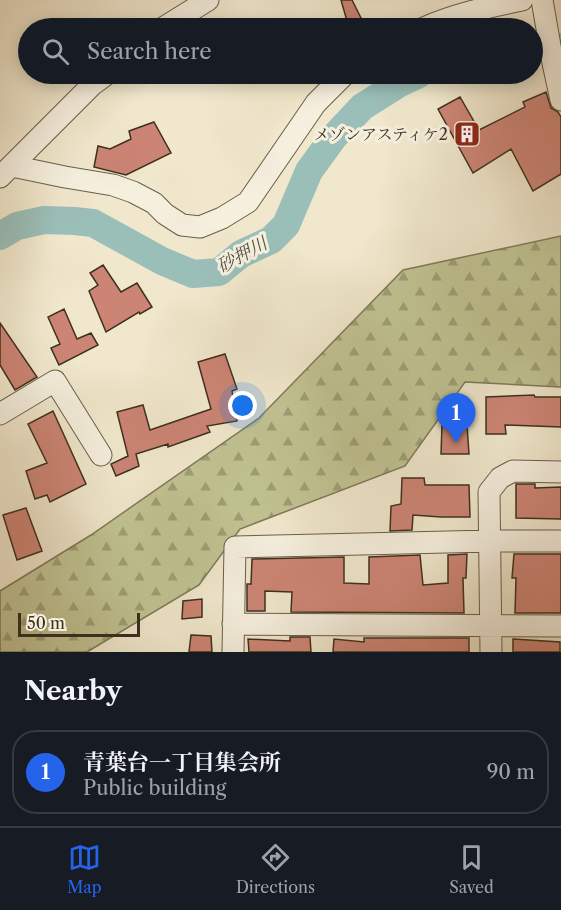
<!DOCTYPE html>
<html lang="en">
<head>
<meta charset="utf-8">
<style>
  :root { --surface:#171b24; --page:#242831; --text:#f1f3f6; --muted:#9ea1a6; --line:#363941; --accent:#2563eb }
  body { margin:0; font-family:"Libre Caslon Text","Noto Serif JP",serif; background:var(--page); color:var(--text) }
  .scale { position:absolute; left:18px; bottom:15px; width:122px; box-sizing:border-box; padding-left:6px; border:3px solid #3d301e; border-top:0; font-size:16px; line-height:21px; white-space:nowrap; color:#3d301e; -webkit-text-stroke:4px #f5efde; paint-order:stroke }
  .you { position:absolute; left:243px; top:406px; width:21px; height:21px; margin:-15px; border:4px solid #fff; border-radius:50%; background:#1a73e8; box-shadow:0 0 0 9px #1a73e833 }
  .badge { display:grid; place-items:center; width:39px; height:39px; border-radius:50%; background:var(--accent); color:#fff; font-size:20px; font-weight:700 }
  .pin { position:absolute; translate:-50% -50px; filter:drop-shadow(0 2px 3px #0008) }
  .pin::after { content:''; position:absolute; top:32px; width:21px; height:18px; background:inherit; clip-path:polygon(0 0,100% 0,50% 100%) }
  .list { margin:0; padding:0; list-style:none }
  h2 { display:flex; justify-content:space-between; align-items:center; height:78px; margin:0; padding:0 24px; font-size:26px }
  h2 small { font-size:20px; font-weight:400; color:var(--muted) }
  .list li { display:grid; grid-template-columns:39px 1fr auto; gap:18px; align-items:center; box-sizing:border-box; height:84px; margin:0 12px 12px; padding:0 12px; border:2px solid var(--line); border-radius:24px }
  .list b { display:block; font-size:22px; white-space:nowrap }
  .list p { margin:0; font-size:20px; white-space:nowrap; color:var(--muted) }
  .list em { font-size:20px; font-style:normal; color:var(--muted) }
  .icon { flex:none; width:33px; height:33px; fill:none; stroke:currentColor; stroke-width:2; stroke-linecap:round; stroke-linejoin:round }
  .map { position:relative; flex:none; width:561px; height:652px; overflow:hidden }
  .search { position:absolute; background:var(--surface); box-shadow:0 3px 15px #0003; left:18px; right:18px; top:18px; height:66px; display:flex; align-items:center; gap:15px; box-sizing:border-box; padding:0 21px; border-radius:33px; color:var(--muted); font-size:22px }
  .sheet { height:174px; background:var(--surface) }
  nav { display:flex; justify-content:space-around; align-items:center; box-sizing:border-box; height:84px; border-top:2px solid var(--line); background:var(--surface); font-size:16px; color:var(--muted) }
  nav a { display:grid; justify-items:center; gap:3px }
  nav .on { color:var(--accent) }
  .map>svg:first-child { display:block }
</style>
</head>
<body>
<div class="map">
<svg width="561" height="652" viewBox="0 0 561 652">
  <defs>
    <pattern id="forest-firs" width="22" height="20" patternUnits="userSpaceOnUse" patternTransform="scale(1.5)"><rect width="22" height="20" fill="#c1c393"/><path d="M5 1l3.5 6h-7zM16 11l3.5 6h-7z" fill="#9e9f77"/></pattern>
  </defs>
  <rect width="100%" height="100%" fill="#f0e7cc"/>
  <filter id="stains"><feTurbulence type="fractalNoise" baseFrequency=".00333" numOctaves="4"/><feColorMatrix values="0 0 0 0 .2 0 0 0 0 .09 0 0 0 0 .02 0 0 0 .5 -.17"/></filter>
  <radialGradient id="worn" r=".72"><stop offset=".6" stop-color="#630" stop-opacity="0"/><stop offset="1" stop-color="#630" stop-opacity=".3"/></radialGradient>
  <path fill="url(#forest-firs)" stroke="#7f7a58" stroke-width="1.5" d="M561,236v151l-96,-5 -60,84 -165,63 -41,56 -112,67h-87v-61l91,-56 168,-117 144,-148z"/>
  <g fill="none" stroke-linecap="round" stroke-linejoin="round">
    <path stroke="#9abfb9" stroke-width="28" d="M532,46l29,1
      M0,236l17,-10 27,-6 30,1 19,2 69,38 31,13 26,-2 22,-18 30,-14 15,-15 23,-54 24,-33 29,-31 38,-24 19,-9"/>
  </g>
  <path fill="#cc8474" stroke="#3d301e" stroke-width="1.5" d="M341,0h11l14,28h-17z
    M546,92l5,16 7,4 3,5v57l-28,17 -22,-42 -38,24 -35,-64 22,-12 19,33 46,-23 -2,-5z
    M154,122l17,31 -45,22 -32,-8 4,-21 12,3 21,-10 -2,-8z
    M103,265l18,27 16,-9 15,24 -12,7 -1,-2 -33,20 -17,-41 9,-6 -8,-12z
    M64,309l13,30 14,-6 7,12 -39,20 -8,-17 9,-4 -12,-27z
    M0,323l37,54 -22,13 -15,-25z
    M225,354l12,35 -5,2 5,30 -30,5 3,6 -42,15v-3l-32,10 3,12 -23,10 -5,-12 17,-8 -11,-44 26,-7 7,25 61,-21 -13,-47z
    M534,395l1,2h26v30l-56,-2 1,9h-20v-37z
    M53,411l33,73 -36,18 -3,-7 -12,4 -9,-28 21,-8 -19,-39z
    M442,425h25l2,29h-28z
    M402,478h22l1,7h44l1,32h-29l-28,-2 -1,15 -22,1 1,-25 10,-2z
    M516,484h19v4l26,-1v32l-45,-1z
    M26,508l16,43 -25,9 -14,-45z
    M467,554l-1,24h-3l1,35 -173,-1 1,-20 -27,-1v20h-18v-27h4l1,-25 92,-2v26l25,1v-27l51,-2 3,30 25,-2v-28z
    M514,554h47v59h-46l1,-35h-4z
    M202,599v18l-20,2 1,-18z
    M191,635l20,1 1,16h-23z
    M290,637h20l1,15h-62l-1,-13 42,2z
    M364,638h105v14h-136l1,-13 30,3z
    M513,639l47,3v10h-47z"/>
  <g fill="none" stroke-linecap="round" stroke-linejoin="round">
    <defs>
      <path id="minor" d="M542,0l11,63 8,37
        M163,28l45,-28
        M424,28c31,-14 65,-21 98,-28
        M12,166l53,11 48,8 20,7 21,11 11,11 17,11 18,2 22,-9 26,-16 68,-99 29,-29
        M0,177l92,-92 15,-11
        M0,414l55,-33 46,74
        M233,624l328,2
        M233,652l2,-105 255,-6h71
        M491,652l-2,-160 11,-14 13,-7 48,1"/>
    </defs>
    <use href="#minor" stroke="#6a5e4a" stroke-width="23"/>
    <use href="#minor" stroke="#f5efde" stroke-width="21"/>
  </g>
  <defs>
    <symbol id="building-square" viewBox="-11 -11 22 22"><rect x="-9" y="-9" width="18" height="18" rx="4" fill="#8f2418" stroke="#f5efde"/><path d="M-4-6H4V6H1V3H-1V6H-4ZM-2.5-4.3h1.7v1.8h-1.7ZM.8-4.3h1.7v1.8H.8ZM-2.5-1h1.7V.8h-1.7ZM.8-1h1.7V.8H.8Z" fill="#fff"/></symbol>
  </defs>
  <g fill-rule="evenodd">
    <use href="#building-square" x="452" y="119" width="30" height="30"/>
  </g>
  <g text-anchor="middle" stroke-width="6" stroke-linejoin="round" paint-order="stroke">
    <g font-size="16" fill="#3d301e" stroke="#f5efde" text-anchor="end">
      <text x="448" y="140">メゾンアスティケ2</text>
    </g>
    <g font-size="18" font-style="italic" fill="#545445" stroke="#f5efde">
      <text transform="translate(242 255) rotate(-29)" y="6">砂押川</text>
    </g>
  </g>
  <rect width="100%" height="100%" filter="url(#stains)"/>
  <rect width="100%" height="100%" fill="url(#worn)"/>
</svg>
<div class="scale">50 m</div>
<div class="you"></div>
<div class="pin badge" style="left:456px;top:443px">1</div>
<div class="search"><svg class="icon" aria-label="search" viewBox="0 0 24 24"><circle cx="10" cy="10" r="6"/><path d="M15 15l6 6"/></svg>Search here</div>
</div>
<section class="sheet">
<h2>Nearby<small></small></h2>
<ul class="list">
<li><span class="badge">1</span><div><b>青葉台一丁目集会所</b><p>Public building</p></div><em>90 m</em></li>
</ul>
</section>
<nav>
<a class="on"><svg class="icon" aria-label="map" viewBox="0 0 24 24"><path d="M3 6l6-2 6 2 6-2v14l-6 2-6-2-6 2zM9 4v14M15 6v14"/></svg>Map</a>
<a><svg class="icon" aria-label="directions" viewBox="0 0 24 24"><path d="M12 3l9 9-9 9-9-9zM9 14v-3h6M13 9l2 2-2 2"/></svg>Directions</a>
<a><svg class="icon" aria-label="saved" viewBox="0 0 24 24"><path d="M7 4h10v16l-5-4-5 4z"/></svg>Saved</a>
</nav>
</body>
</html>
